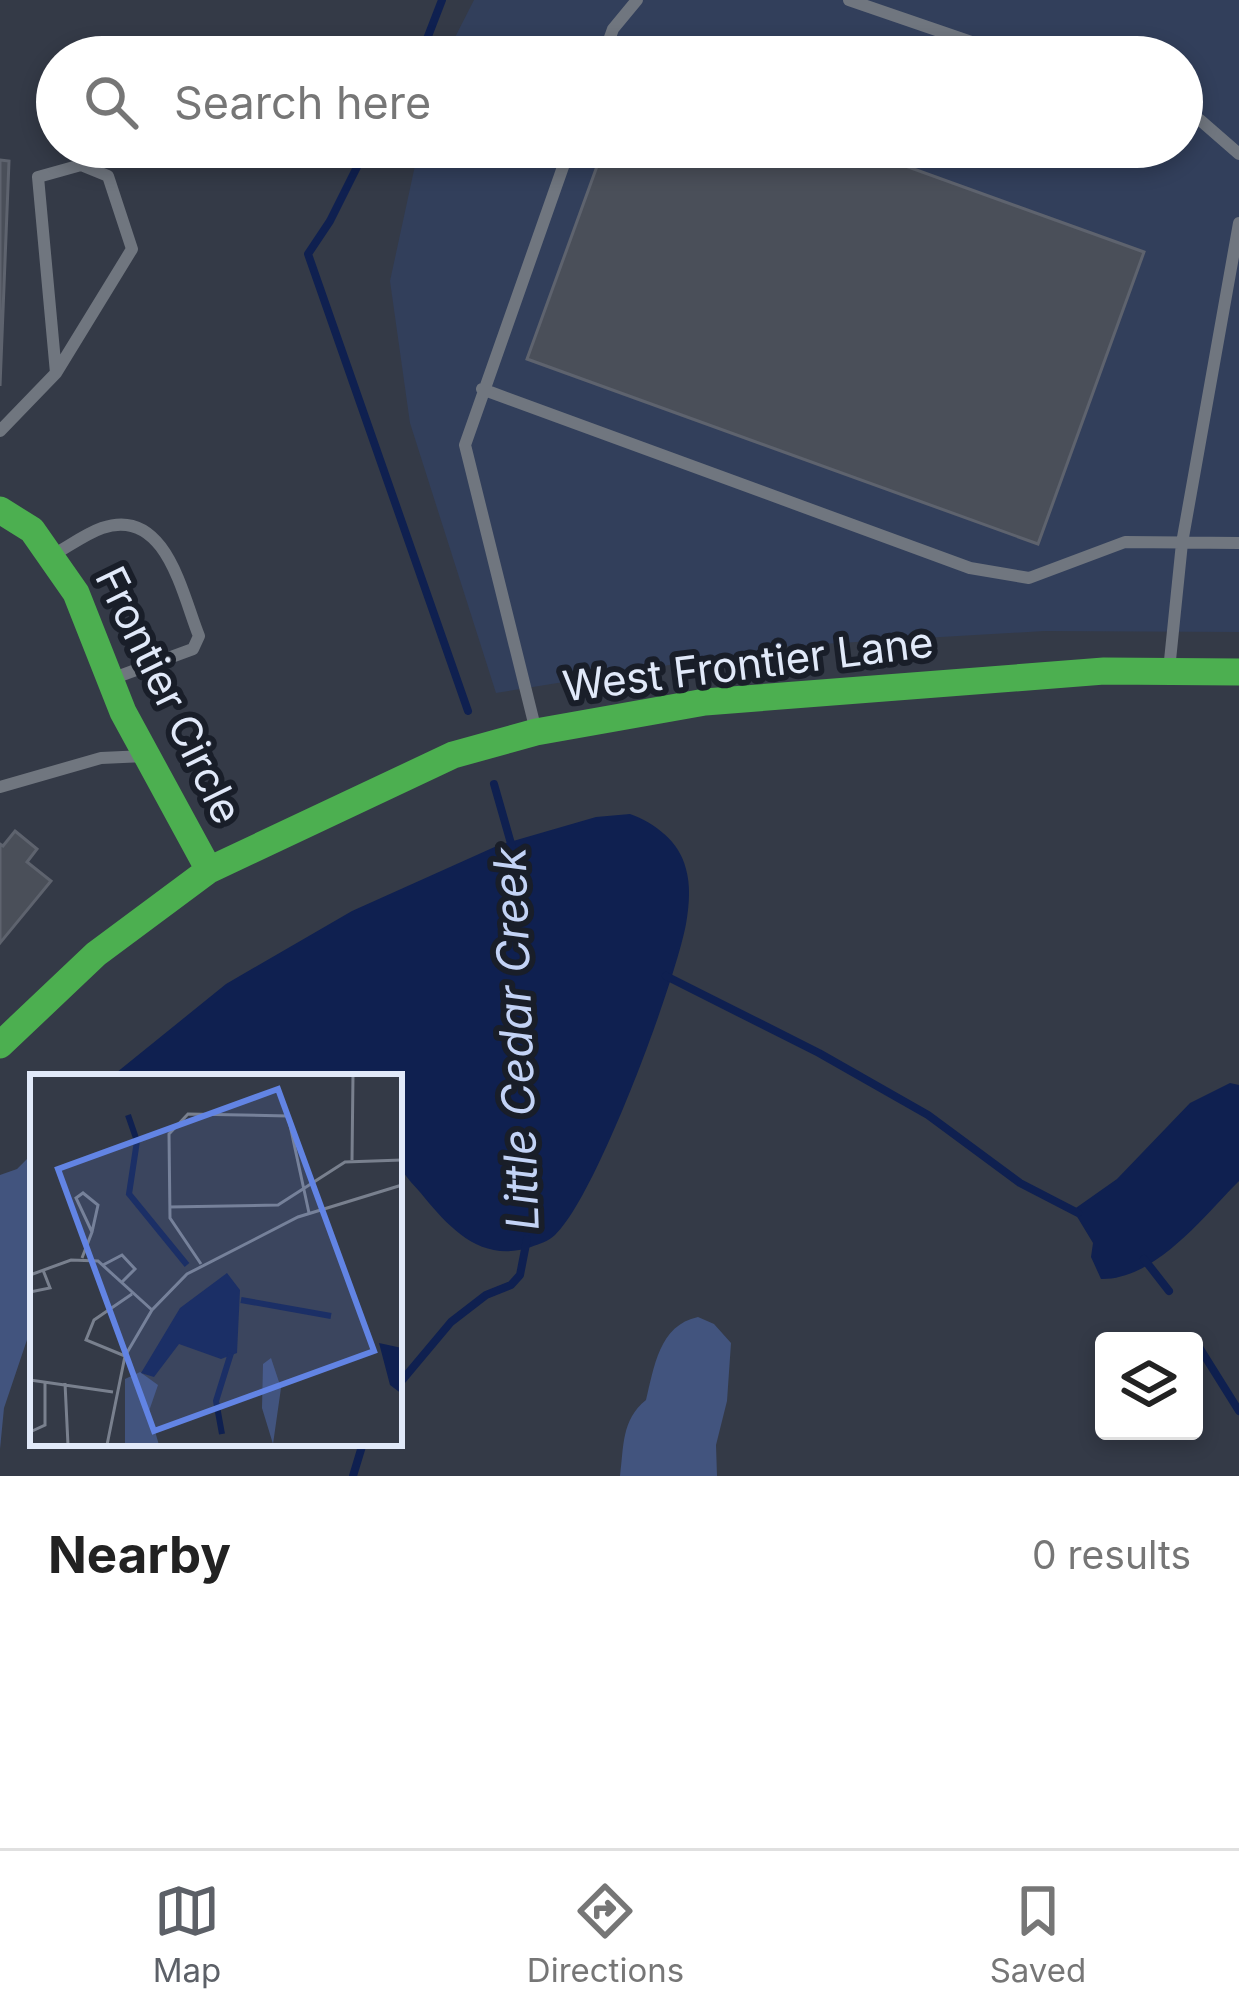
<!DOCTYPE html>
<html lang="en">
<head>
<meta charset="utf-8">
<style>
  :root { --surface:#fff; --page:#f6f6f6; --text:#222; --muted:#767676; --line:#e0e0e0; --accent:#5c6067 }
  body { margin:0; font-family:Inter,sans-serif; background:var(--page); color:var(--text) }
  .controls { position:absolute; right:36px; bottom:36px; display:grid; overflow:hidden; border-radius:12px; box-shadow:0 6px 18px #0003 }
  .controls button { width:108px; height:108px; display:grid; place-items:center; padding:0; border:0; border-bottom:3px solid var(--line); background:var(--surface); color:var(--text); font:60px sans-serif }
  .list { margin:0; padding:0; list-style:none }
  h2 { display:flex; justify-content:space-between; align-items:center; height:156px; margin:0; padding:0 48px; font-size:51px }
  h2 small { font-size:39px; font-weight:400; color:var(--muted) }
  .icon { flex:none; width:66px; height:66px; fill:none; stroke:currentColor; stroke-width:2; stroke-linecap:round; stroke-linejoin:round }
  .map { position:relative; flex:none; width:1239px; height:1476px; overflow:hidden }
  .search { position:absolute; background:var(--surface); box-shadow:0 6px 18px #0003; left:36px; right:36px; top:36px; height:132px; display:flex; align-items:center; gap:30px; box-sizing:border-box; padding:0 42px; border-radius:66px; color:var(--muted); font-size:45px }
  .sheet { height:372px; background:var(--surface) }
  nav { display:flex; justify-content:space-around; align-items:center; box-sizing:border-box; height:168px; border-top:3px solid var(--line); background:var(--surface); font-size:33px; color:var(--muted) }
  nav a { display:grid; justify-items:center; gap:6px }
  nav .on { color:var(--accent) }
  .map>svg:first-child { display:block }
</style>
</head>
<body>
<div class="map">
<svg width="1239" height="1476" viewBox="0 0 1239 1476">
  <rect width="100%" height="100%" fill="#343a47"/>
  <path fill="#323f5b" d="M474,0h765v632l-195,-1 -256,15 -292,47 -86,-270 -20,-142 29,-134h763v-90h-737z"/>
  <path fill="#42547e" d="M28,1158h5v164l-29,86 -4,41v-274l17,-6z
    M698,1317l16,7 17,19 -4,58 -11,44 1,31h-97c4,-29 1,-56 26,-76 8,-32 13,-75 52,-83z"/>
  <path fill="#0f2050" d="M630,814c25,9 50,28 56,55 5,18 3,37 0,55 -11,59 -90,273 -131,311 -6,6 -16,9 -24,12 -48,16 -79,-16 -107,-50 -7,-9 -18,-19 -23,-29 -8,-16 -2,-70 -2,-91h-288l115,-93 126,-73 147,-66 97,-28z
    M1230,1083l9,2v96c-36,36 -84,99 -138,98l-10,-22 2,-14 -20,-33 44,-31 73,-76z"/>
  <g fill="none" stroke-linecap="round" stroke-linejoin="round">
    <path stroke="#0f2050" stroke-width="8" d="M420,57l22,-57
      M367,147l-37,74 -22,33 160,457
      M494,784l18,63
      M666,976l153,77 109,62 92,68 58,30
      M1144,1259l25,32
      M1199,1347l40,64
      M399,1384l52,-62 35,-27 25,-10 9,-10 7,-36
      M353,1476l10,-33"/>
  </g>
  <path fill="#4a4f59" stroke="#5e636e" stroke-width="3" d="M604,147h249l291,105 -106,292 -511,-185z
    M0,160l9,1 -9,225z
    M15,831l22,18 -10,13 24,19 -51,62v-99l3,2z"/>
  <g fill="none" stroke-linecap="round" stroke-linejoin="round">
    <path stroke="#70767f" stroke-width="12" d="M849,0l166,57
      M603,57l10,-28 24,-29
      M1182,114l18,6 39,34
      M482,389l488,179 59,10 96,-36 114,1
      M0,431l56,-58 76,-124 -24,-73 -27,-11 -43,12 18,196
      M51,556c17,-9 34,-22 51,-28 64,-22 80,66 97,108l-6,13 -79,29
      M1169,670l13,-127 57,-320
      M536,731l-71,-286 105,-298
      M0,787l101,-29 44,-2"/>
    <path stroke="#4caf50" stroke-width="27" d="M0,510l32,20 44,63 47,119 86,158
      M0,1045l96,-91 113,-84 244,-115 83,-23 169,-30 399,-31 135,1"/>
  </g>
  <g text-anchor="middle" stroke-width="12" stroke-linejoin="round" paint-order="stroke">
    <g font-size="42" fill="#e1e9f9" stroke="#191e29">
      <text transform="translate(748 664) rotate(-7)" y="15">West Frontier Lane</text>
      <text transform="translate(169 695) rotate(64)" y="15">Frontier Circle</text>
    </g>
    <g font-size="45" font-style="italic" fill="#c3d3f6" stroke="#191e29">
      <text transform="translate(516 1039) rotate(-92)" y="16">Little Cedar Creek</text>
    </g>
  </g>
  <g transform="translate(30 1074)">
    <rect width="372" height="372" fill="#343a47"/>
    <path d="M241,284l10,30 -8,56 -11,-36 1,-44zM110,298l18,13 -9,26 10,34h-34v-66z" fill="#42547e"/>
    <path d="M197,199l13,17 -3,63 -16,6 -42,-15 -25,33 -13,-4 39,-65zM349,269l23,5v46l-12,-9z" fill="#0f2050"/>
    <path fill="none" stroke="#0f2050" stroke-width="6" d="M98,41l9,26 -8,53 58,71M211,226l90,16M192,360l-6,-33 15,-48"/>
    <path fill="none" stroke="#79808e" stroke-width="3" d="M322,86l1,-85M139,133l109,-2 67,-43 57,-2M52,184l10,-26 6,-27 -15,-12 -7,5 16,34M171,190l-31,-46 -1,-84 19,-20 100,2 21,97M73,191l19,-10 13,14 -13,13M0,201l41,-15 27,1 54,49M0,218l20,-4 -7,-18M95,282l-39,-16 8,-20 38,-26M0,306l83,12M35,309l3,62M0,358l15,-7v-44M77,371l18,-89 27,-46 35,-36 111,-57 104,-32"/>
    <path fill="#6284e4" fill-opacity="0.15" stroke="#6284e4" stroke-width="6" d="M248,15l96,262 -220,80 -96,-262z"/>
    <rect width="372" height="372" fill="none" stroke="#e1e9f9" stroke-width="6"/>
  </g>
</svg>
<div class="controls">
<button><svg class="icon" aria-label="layers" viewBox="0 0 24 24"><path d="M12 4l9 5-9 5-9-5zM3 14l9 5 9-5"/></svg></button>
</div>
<div class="search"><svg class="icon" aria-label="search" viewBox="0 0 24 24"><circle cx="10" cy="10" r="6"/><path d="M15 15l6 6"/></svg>Search here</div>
</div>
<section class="sheet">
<h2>Nearby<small>0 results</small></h2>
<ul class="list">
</ul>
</section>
<nav>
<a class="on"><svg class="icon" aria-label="map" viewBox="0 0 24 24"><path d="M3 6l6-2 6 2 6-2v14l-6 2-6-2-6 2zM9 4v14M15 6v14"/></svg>Map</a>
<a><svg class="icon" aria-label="directions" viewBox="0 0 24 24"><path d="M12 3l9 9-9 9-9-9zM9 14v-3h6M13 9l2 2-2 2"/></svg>Directions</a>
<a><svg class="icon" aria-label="saved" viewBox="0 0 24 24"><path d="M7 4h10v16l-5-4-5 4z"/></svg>Saved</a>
</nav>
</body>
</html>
